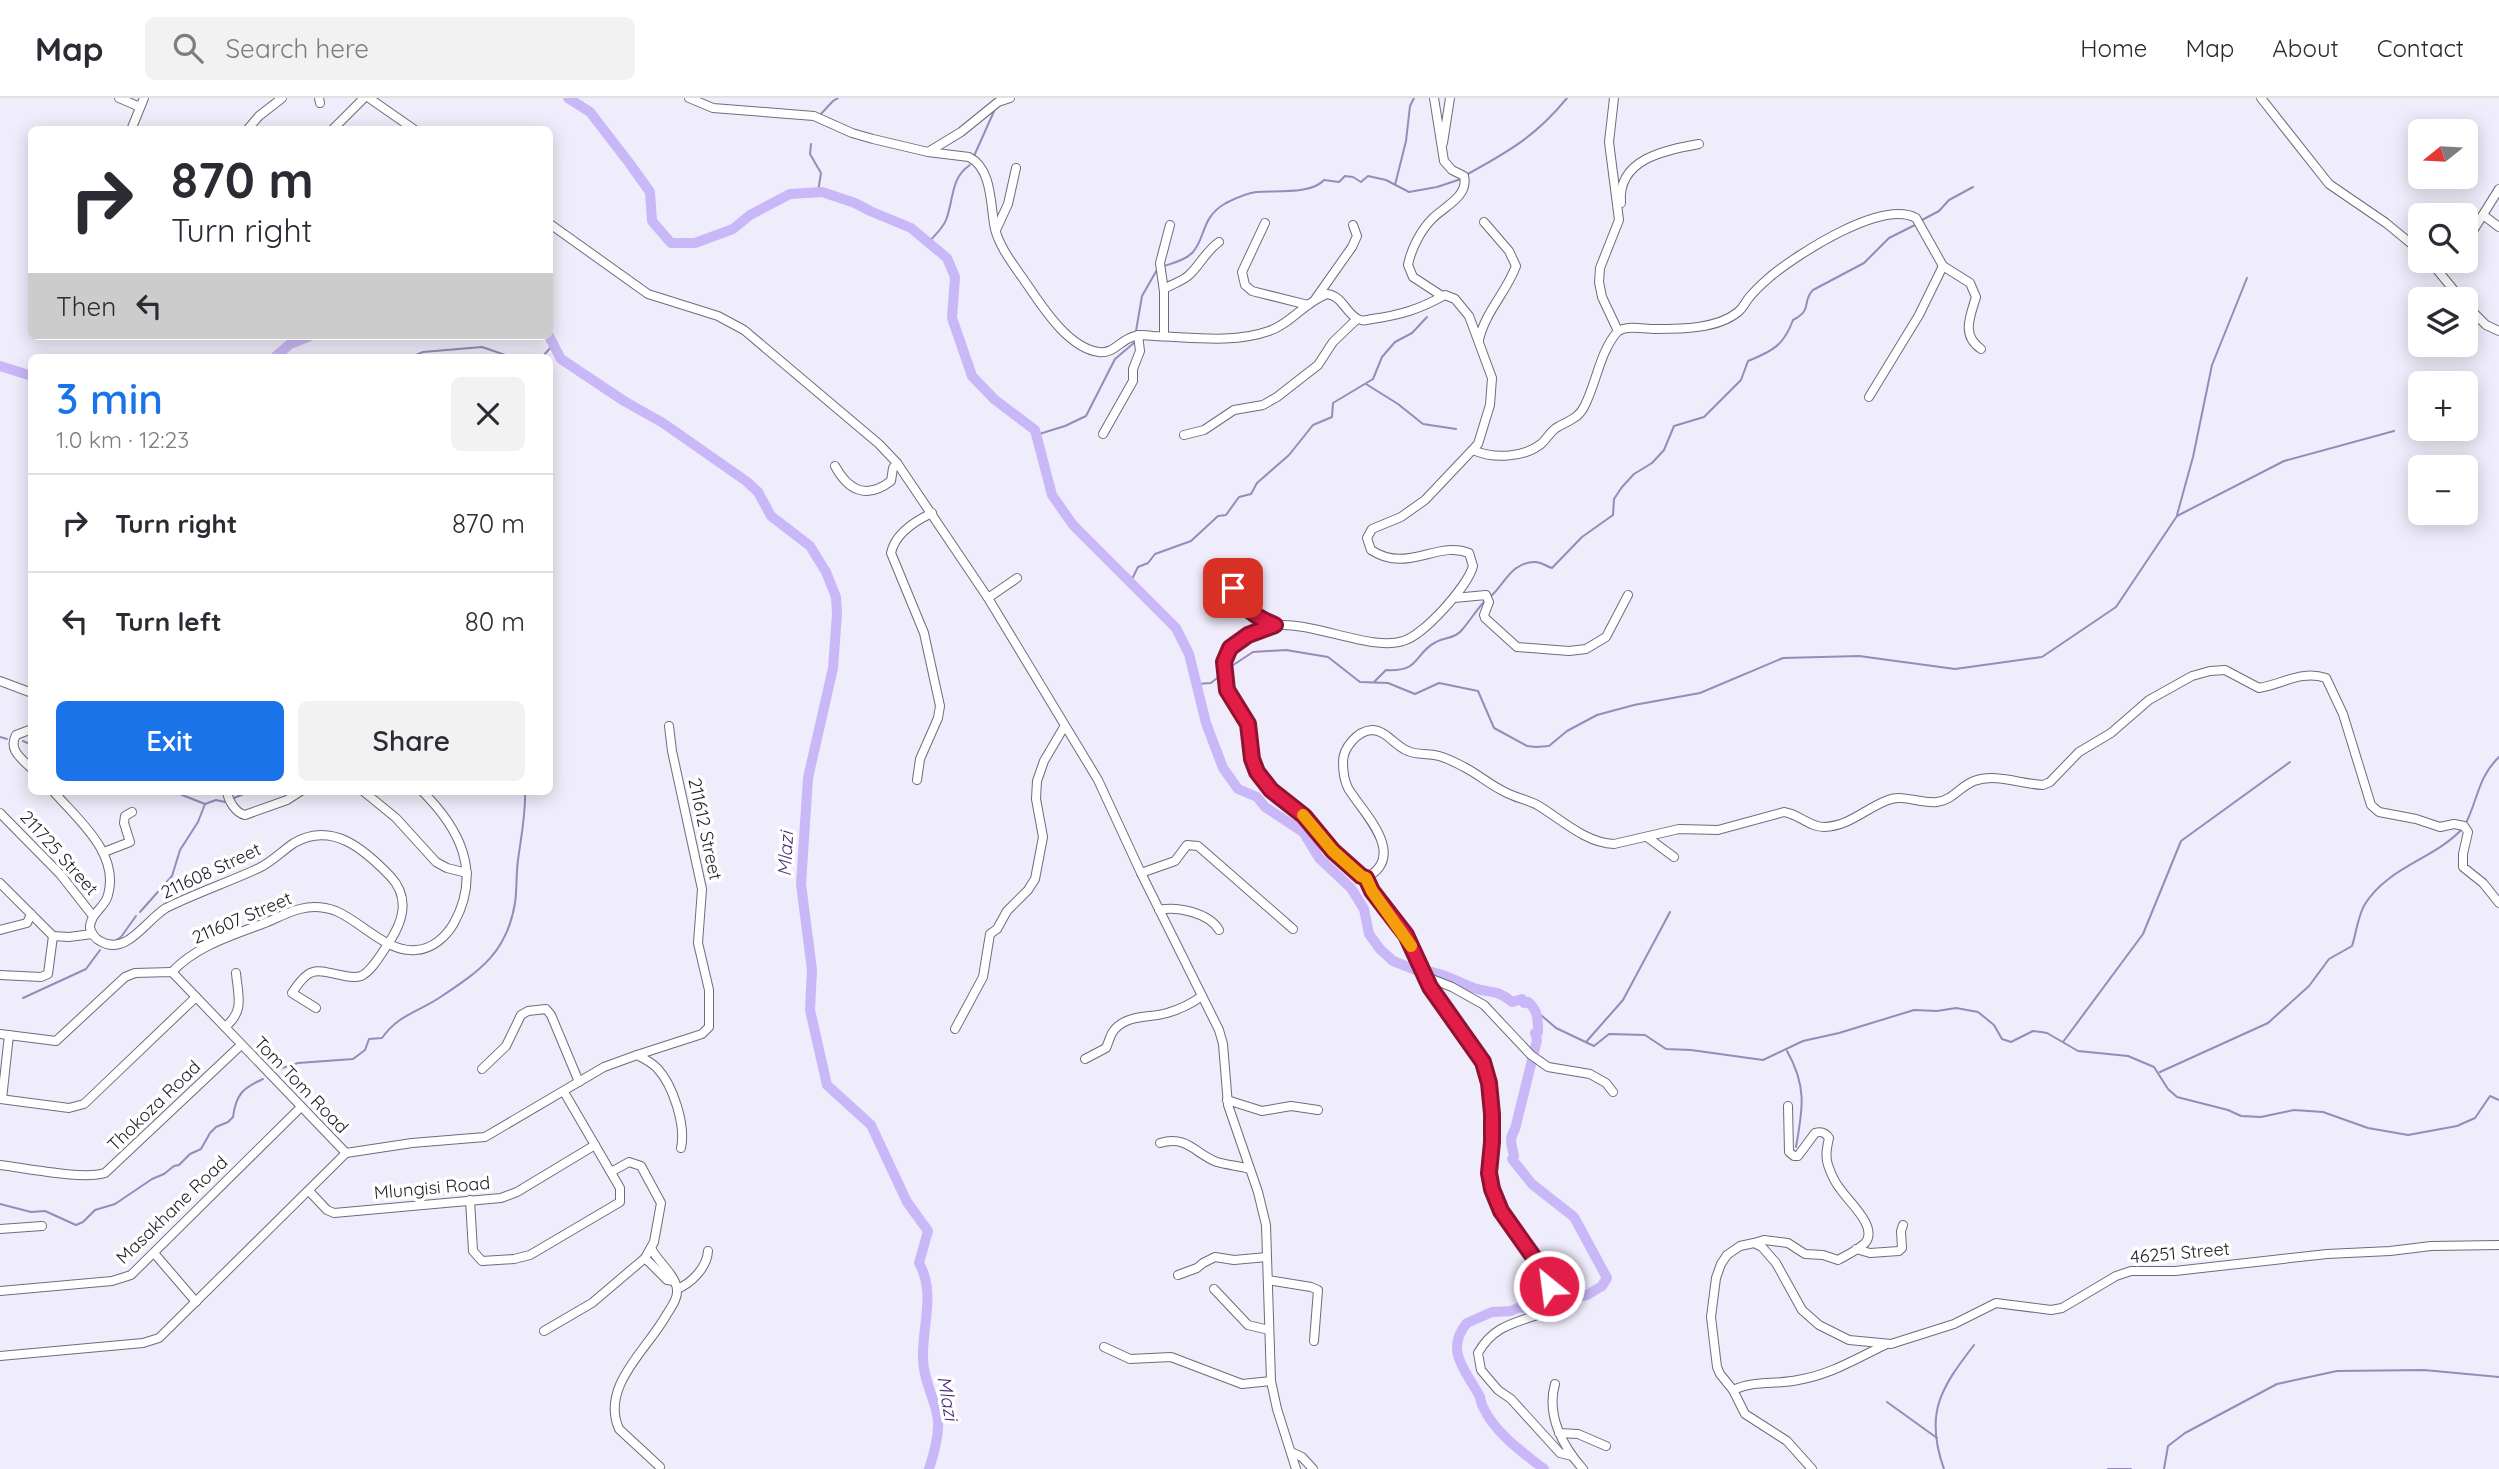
<!DOCTYPE html>
<html lang="en">
<head>
<meta charset="utf-8">
<style>
  body { margin:0; font-family:Quicksand,sans-serif; background:#f2f2f3; color:#2b2b33; height:100vh; display:flex; flex-direction:column; font-size:26px; white-space:nowrap }
  * { box-sizing:border-box; margin:0 }
  p { font-size:23px; color:#7c7c81 }
  .icon { flex:none; width:38px; height:38px; fill:none; stroke:currentColor; stroke-width:2; stroke-linecap:round; stroke-linejoin:round }
  .map { position:relative; flex:1; overflow:hidden }
  .sheet { position:absolute; left:28px; top:256px; width:525px; height:441px; display:flex; flex-direction:column; background:#fff; border-radius:10px; box-shadow:0 4px 18px #0003 }
  .sheet>* { flex:none }
  .top-card { position:absolute; left:28px; top:28px; width:525px; height:214px; border-radius:10px; box-shadow:0 4px 18px #0003; background:#fff; color:#2b2b33; overflow:hidden }
  .needle { width:46px; rotate:252deg }
  .controls { position:absolute; left:2408px; top:21px; display:grid; gap:14px }
  .controls a { display:grid; place-items:center; width:70px; height:70px; border-radius:10px; background:#fff; box-shadow:0 4px 18px #0003; font-size:35px }
  .pin { position:absolute; display:grid; place-items:center; width:60px; height:60px; color:#fff; margin:-30px; border-radius:14px; box-shadow:0 4px 10px #0006 }
  .me { position:absolute; width:77px; margin:-38px; rotate:331deg; stroke-linejoin:round; filter:drop-shadow(0 0 5px #0008) }
  .turn { display:flex; align-items:center; gap:24px; height:147px; padding:0 28px; font-size:32px }
  .turn .icon { width:91px; height:91px; stroke-width:2.5 }
  .turn b { display:block; font-size:49px; line-height:60px }
  .then { display:flex; align-items:center; height:66px; padding:0 28px; background:#0003; gap:14px; font-size:26px }
  .round { display:grid; place-items:center; flex:none; width:74px; height:74px; border-radius:10px; background:#f2f2f3 }
  .summary { display:flex; align-items:center; justify-content:space-between; height:119px; padding:0 28px }
  h1 { font-size:42px; font-weight:600; line-height:52px; color:#1a73e8 }
  .primary-button { display:flex; gap:14px; margin-top:auto; padding:14px 28px }
  .primary-button a { flex:1; height:80px; border-radius:10px; background:#1a73e8; color:#fff; font-size:28px; font-weight:600; line-height:80px; text-align:center }
  .primary-button a+a { background:#f2f2f3; color:#2b2b33 }
  ul { padding:0; list-style:none }
  li { display:flex; align-items:center; gap:21px; height:98px; padding:0 28px; border-top:2px solid #e1e1e2 }
  li div { flex:1 }
  li b { display:block; font-size:26px }
  li em { font-style:normal }
  header { display:flex; align-items:center; gap:42px; box-sizing:border-box; height:98px; padding:0 35px; background:#fff; border-bottom:2px solid #e1e1e2 }
  header strong { font-size:33px }
  nav { display:flex; gap:38px; margin-inline-start:auto; font-size:24px }
  .search { width:490px; height:63px; background:#f2f2f3; display:flex; align-items:center; gap:18px; box-sizing:border-box; padding:0 24px; border-radius:10px; color:#7c7c81; font-size:26px }
  .map>svg:first-child { display:block }
  .lines { fill:none; stroke-linecap:round; stroke-linejoin:round }
  .stream { stroke:#988ab9; stroke-width:2 }
  .river { stroke:#c9b7f7; stroke-width:10 }
  .minor-casing { stroke:#6f6c79; stroke-width:10 }
  .minor { stroke:#fff; stroke-width:8 }
  .route-casing { stroke:#92132f; stroke-width:18 }
  .route { stroke:#e11d48; stroke-width:12 }
  .slow { stroke:#f59e0b; stroke-width:12 }
  .labels { text-anchor:middle; stroke-width:7; stroke-linejoin:round; paint-order:stroke }
  .street-label { font-size:18px; fill:#242228; stroke:#fff }
  .water-label { font-size:19px; font-style:italic; fill:#492e78; stroke:#fff }
</style>
</head>
<body>
<header>
<strong>Map</strong>
<div class="search"><svg class="icon" aria-label="search" viewBox="0 0 24 24"><circle cx="10" cy="10" r="6"/><path d="M15 15l6 6"/></svg>Search here</div>
<nav><a>Home</a><a>Map</a><a>About</a><a>Contact</a></nav>
</header>
<div class="map">
<svg width="2499" height="1371" viewBox="0 0 2499 1371">
  <rect width="100%" height="100%" fill="#efecfb"/>
  <g class="lines">
    <g class="stream">
      <polyline points="819,18 833,3 838,0"/>
      <polyline points="811,46 810,56 821,75 818,94"/>
      <polyline points="974,58 995,11"/>
      <path d="M1466,77C1508,54 1536,38 1567,0"/>
      <polyline points="1395,87 1406,43 1410,8 1414,0"/>
      <polyline points="1922,122 1939,113 1949,102 1973,89"/>
      <path d="M929,144C934,138 943,130 946,122C954,102 950,80 970,67"/>
      <path d="M1164,168C1173,165 1186,162 1193,154C1206,139 1201,119 1226,105C1234,101 1248,95 1256,94C1274,92 1311,97 1324,82L1339,84L1345,78L1353,79L1361,84L1368,78L1386,82L1409,94L1437,89L1461,81"/>
      <polyline points="1136,233 1142,198 1158,170"/>
      <polyline points="411,259 423,254 482,249 511,259"/>
      <polyline points="542,259 553,247"/>
      <polyline points="1366,286 1398,306 1423,326 1456,331"/>
      <polyline points="1036,337 1065,328 1086,318 1115,261 1135,244"/>
      <polyline points="2177,417 2193,359 2212,267 2247,180"/>
      <polyline points="1131,483 1138,469 1148,465 1155,456 1191,443 1218,418 1226,417 1239,399 1251,396 1257,385 1289,357 1313,327 1332,319 1333,305 1373,281 1382,259 1395,244 1412,235 1427,219"/>
      <path d="M1490,499C1505,486 1511,464 1535,464C1542,464 1545,468 1552,470L1582,439L1613,417L1614,401L1622,389L1634,376L1652,365L1664,352L1674,328L1704,319L1741,282L1748,263C1773,253 1784,247 1793,222C1814,211 1801,204 1813,192L1864,165L1889,140L1915,127"/>
      <polyline points="1227,571 1253,554 1286,552 1328,559 1360,584 1388,585 1415,596 1439,585 1478,593 1494,630 1527,648 1536,649 1549,648 1567,633 1597,617 1634,607 1700,595 1783,560 1859,558 1955,571 2042,559 2116,509 2177,418 2284,363 2394,333"/>
      <path d="M1374,584L1386,572C1421,574 1413,556 1436,544C1445,539 1454,541 1461,533C1470,523 1476,512 1485,503"/>
      <polyline points="1196,586 1211,585 1222,576"/>
      <polyline points="0,639 7,641"/>
      <polyline points="23,643 32,647"/>
      <polyline points="172,693 205,706 216,702 225,704"/>
      <polyline points="234,700 251,693"/>
      <path d="M2466,725C2478,701 2478,679 2499,659"/>
      <polyline points="140,814 172,778 180,752 198,724 205,706"/>
      <polyline points="115,843 121,839 136,818"/>
      <polyline points="23,900 86,871 100,852"/>
      <polyline points="1535,912 1556,930 1594,948 1609,936 1645,937 1666,951 1691,952 1763,962 1803,943 1839,935 1914,912 1937,913 1956,910 1978,914 1994,927 2002,941 2011,944 2033,933 2041,934 2047,935 2078,953 2128,958 2154,969 2168,991 2177,999 2228,1012 2241,1018 2261,1019 2294,1012 2323,1014 2368,1030 2408,1037 2457,1028 2475,1020 2490,998 2499,1002"/>
      <polyline points="1586,944 1623,902 1670,814"/>
      <polyline points="2063,944 2143,836 2181,743 2290,664"/>
      <path d="M1787,953C1807,988 1803,1010 1796,1049"/>
      <path d="M276,972L298,965L353,961L365,952L369,941L382,940C399,916 419,914 442,898C481,872 507,854 515,805C517,791 516,776 518,762C521,739 526,716 525,693"/>
      <path d="M2160,974L2268,925L2309,888L2329,861L2352,848C2356,836 2358,817 2365,806C2389,768 2435,761 2463,730"/>
      <path d="M0,1106L31,1114L45,1113L76,1127L83,1124L95,1112L115,1106L152,1081L164,1076L174,1068L179,1067L190,1056L201,1051L210,1035L216,1029L228,1024L233,1019C236,996 243,990 263,981"/>
      <polyline points="1887,1304 1937,1340"/>
      <path d="M1944,1371C1924,1315 1941,1290 1974,1247"/>
      <polyline points="2108,1371 2131,1371"/>
      <polyline points="2164,1371 2168,1348 2185,1335 2277,1286 2337,1273 2424,1272 2499,1279"/>
    </g>
    <g class="river">
      <polyline points="568,0 590,14 630,66 650,94 652,123 671,145 695,145 733,131 750,117 790,96 822,94 855,105 870,113 911,130 947,160 955,179 952,220 972,278 994,301 1035,332 1052,397 1073,427 1176,530 1189,556 1206,625 1223,670 1238,691 1257,699 1265,709 1303,734 1319,760 1351,790 1364,811 1369,836 1380,851 1393,863 1421,874"/>
      <path d="M549,238L561,261L624,303L663,325L746,383L758,394L771,418L810,448L826,474L836,499L837,516L833,570L808,680L801,786L812,872L810,912L827,987L871,1027L907,1104L928,1133L919,1165C936,1195 922,1228 923,1260C923,1283 936,1302 938,1323C939,1339 934,1356 929,1371"/>
      <polyline points="275,259 290,246 310,238"/>
      <polyline points="0,268 32,278"/>
      <path d="M1423,873C1441,874 1456,883 1471,889C1488,896 1496,890 1512,904L1522,901L1524,905L1528,904C1538,912 1538,922 1538,934L1535,935L1537,942L1515,1031C1508,1043 1512,1047 1514,1058L1512,1061L1532,1086L1574,1119L1607,1180L1602,1188L1587,1197L1539,1205L1525,1210L1520,1209L1511,1213L1492,1214L1467,1225C1443,1253 1468,1275 1480,1299C1481,1302 1481,1306 1483,1309C1495,1335 1522,1354 1544,1371"/>
    </g>
    <defs>
      <g id="minor">
        <polyline points="119,0 140,9"/>
        <polyline points="319,0 320,5"/>
        <polyline points="369,0 415,32"/>
        <path d="M689,0L713,10L814,18L852,35L873,41L928,54L969,59C993,71 990,108 995,131C1000,150 1013,166 1024,182C1040,205 1067,250 1099,254C1113,256 1120,243 1132,239C1138,236 1145,237 1153,238C1191,239 1232,246 1269,233C1290,226 1305,204 1327,196C1342,198 1345,213 1356,220C1362,224 1366,222 1372,221C1401,217 1420,211 1445,197L1455,201L1469,218L1492,280L1490,307L1478,346L1425,402L1401,419L1372,431L1367,440L1371,452C1407,476 1437,442 1469,455L1473,468C1468,488 1423,538 1403,543C1370,554 1309,521 1272,528C1237,536 1213,558 1229,596C1233,607 1244,615 1249,627C1255,644 1248,663 1260,678C1272,694 1289,703 1303,717C1312,726 1318,736 1327,745C1337,757 1349,768 1361,778L1366,780L1372,793L1406,837L1430,889L1483,964L1489,985L1492,1016V1044L1489,1075L1492,1091L1501,1113L1547,1178L1549,1188L1548,1213C1518,1225 1495,1225 1478,1255L1481,1272L1498,1292L1511,1301L1560,1355L1572,1358"/>
        <path d="M1434,0L1444,63L1452,72L1464,78C1469,99 1443,109 1432,121C1421,132 1411,151 1408,167L1413,179L1442,198"/>
        <polyline points="1614,0 1609,44 1619,122 1600,170 1599,184 1602,199 1618,233"/>
        <polyline points="2261,0 2329,86 2386,125 2420,153"/>
        <polyline points="131,32 144,0"/>
        <polyline points="247,32 259,18 282,0"/>
        <polyline points="332,32 364,0"/>
        <polyline points="1443,45 1450,0"/>
        <polyline points="928,54 961,34 998,4 1010,0"/>
        <path d="M1621,105C1617,61 1665,52 1699,46"/>
        <polyline points="2483,117 2499,129"/>
        <polyline points="1265,125 1242,174 1245,187 1252,193 1308,207"/>
        <polyline points="550,126 648,196 718,218 744,232 879,346 897,365 988,500 1098,682 1141,775 1219,932 1223,946 1228,1007 1258,1094 1266,1127 1271,1283 1277,1311 1296,1371"/>
        <polyline points="996,132 1008,106 1016,70"/>
        <polyline points="2466,144 2499,91"/>
        <polyline points="2430,163 2461,201"/>
        <polyline points="2438,172 2448,163"/>
        <path d="M1164,194V191C1172,186 1183,183 1189,177C1200,167 1206,153 1219,144"/>
        <polyline points="1316,200 1352,149 1357,138 1353,127"/>
        <polyline points="2466,207 2486,227 2499,233"/>
        <polyline points="1164,238 1164,194 1160,165 1170,127"/>
        <path d="M1479,242C1485,214 1506,195 1516,168L1509,153L1484,124"/>
        <polyline points="1869,299 1919,217 1943,168"/>
        <polyline points="1103,336 1133,283 1133,271 1140,253 1138,237"/>
        <polyline points="1184,337 1204,332 1234,312 1263,307 1277,299 1318,267 1333,244 1357,221"/>
        <path d="M1473,352C1493,361 1523,360 1541,346C1547,341 1549,335 1556,330C1567,323 1579,321 1585,307C1597,283 1600,253 1618,233C1629,227 1643,231 1655,231C1681,231 1717,231 1738,214C1743,210 1745,205 1748,201C1754,193 1764,184 1771,178C1798,156 1882,101 1916,120L1943,168L1970,185L1976,199C1970,219 1961,237 1981,251"/>
        <path d="M835,368C848,392 866,402 891,383L893,370L897,365"/>
        <path d="M1233,490C1243,510 1255,519 1275,527"/>
        <polyline points="988,500 1017,480"/>
        <polyline points="1454,500 1486,497 1489,504 1484,517 1485,520 1517,549 1569,553 1586,551 1606,539 1628,497"/>
        <polyline points="0,583 32,595"/>
        <path d="M32,631L16,637C8,652 21,660 32,671"/>
        <path d="M917,682L920,661L938,620L940,608L924,535L891,455C895,436 915,423 932,415"/>
        <path d="M53,693C77,721 120,755 108,797C105,810 90,815 90,830C92,836 94,840 100,843C126,859 146,822 166,810C196,795 229,784 259,770C273,763 282,753 294,745C332,723 364,751 390,778C411,800 403,824 388,846C381,856 372,873 361,878C355,880 350,879 345,878C315,872 310,867 292,895L316,910"/>
        <path d="M227,693C228,703 236,715 245,717L287,702L301,693"/>
        <polyline points="363,693 396,720 436,764 447,770 467,775"/>
        <polyline points="0,715 60,776 93,818"/>
        <polyline points="1647,739 1674,759"/>
        <polyline points="104,754 130,744 124,725 125,718 132,714"/>
        <polyline points="1141,775 1175,763 1187,747 1198,748 1293,831"/>
        <path d="M1366,780C1409,757 1362,714 1348,690C1344,682 1343,673 1343,664C1343,650 1357,633 1372,632C1386,632 1396,649 1408,653C1417,657 1425,655 1434,657C1444,658 1456,665 1464,669C1478,676 1490,687 1505,694C1516,700 1529,702 1539,708C1562,722 1586,745 1614,746L1679,731L1718,732L1784,714C1799,716 1809,729 1824,729C1850,728 1866,710 1888,702C1903,696 1921,706 1937,704C1953,702 1959,689 1974,683C1996,675 2020,686 2043,687L2050,684L2079,654L2111,635L2149,602L2192,578L2210,573L2225,572L2259,590C2283,586 2301,572 2326,580L2343,616L2371,707L2379,714L2416,721L2440,729L2454,726L2464,728L2468,734L2463,756V769L2483,785L2499,805"/>
        <polyline points="0,785 53,838 69,839 92,836"/>
        <path d="M1159,812C1178,808 1209,815 1219,832"/>
        <polyline points="0,832 27,825 31,816"/>
        <path d="M172,874C196,848 233,837 265,825C277,820 288,814 300,811C311,808 325,809 336,813C362,824 387,855 416,852C432,851 446,839 454,825C482,774 460,731 422,693"/>
        <polyline points="0,877 41,879 48,876 53,838"/>
        <polyline points="1424,878 1452,889 1484,907 1531,957 1548,969 1590,976 1606,985 1613,994"/>
        <path d="M225,929C245,913 238,898 236,875"/>
        <polyline points="955,931 983,879 990,836 997,831 1007,813 1028,792 1035,781 1043,739 1036,701 1037,683 1044,663 1064,629"/>
        <polyline points="0,936 56,943 125,879 135,875 172,874 346,1055 159,1240 143,1245 0,1258"/>
        <polyline points="637,957 702,936 709,929 709,892 698,845 702,791 672,653 669,628"/>
        <path d="M1085,961L1106,950C1109,944 1110,936 1115,931C1129,916 1150,920 1167,915C1181,911 1191,906 1202,898"/>
        <polyline points="482,971 506,948 521,917 528,913 546,911 551,917 579,984"/>
        <polyline points="0,1001 69,1010 84,1006 196,899"/>
        <polyline points="2,1001 9,937"/>
        <polyline points="1227,1002 1262,1013 1291,1008 1318,1012"/>
        <path d="M1160,1045C1188,1037 1195,1056 1217,1064C1227,1067 1240,1068 1250,1071"/>
        <path d="M346,1055L412,1045L485,1039L604,969L637,957C645,961 651,964 657,970C673,987 686,1027 681,1050"/>
        <path d="M0,1067C25,1070 83,1082 105,1075L241,947"/>
        <polyline points="309,1093 327,1112 334,1115 501,1100 517,1094 595,1047"/>
        <polyline points="470,1102 473,1153 482,1163 514,1161 530,1157 620,1104 620,1090 564,994"/>
        <polyline points="0,1131 42,1128"/>
        <path d="M1754,1145L1764,1142L1788,1145L1805,1156L1823,1157L1838,1162C1847,1157 1860,1151 1866,1144C1877,1128 1849,1104 1841,1092C1835,1085 1831,1076 1828,1067C1825,1058 1827,1049 1829,1040C1825,1034 1821,1033 1815,1035L1798,1058H1794L1789,1054L1788,1008"/>
        <path d="M651,1150C657,1163 675,1176 677,1191C678,1200 672,1208 667,1216C648,1251 600,1288 619,1331L660,1369"/>
        <polyline points="1856,1151 1870,1155 1899,1153 1902,1150 1901,1133 1903,1127"/>
        <polyline points="154,1155 196,1204"/>
        <polyline points="645,1160 667,1182 674,1183"/>
        <polyline points="1178,1177 1197,1170 1203,1165 1215,1159 1234,1162 1267,1159"/>
        <polyline points="1268,1182 1311,1189 1318,1192 1314,1243"/>
        <path d="M677,1191C692,1185 707,1169 708,1153"/>
        <polyline points="1214,1191 1248,1227 1269,1232"/>
        <polyline points="0,1193 112,1183 131,1177 301,1009"/>
        <polyline points="544,1233 592,1205 645,1160 654,1144 661,1105 641,1068 629,1064 611,1074"/>
        <polyline points="1104,1249 1130,1261 1171,1259 1242,1286 1271,1283"/>
        <path d="M1555,1286C1546,1317 1563,1349 1583,1371"/>
        <path d="M1733,1292C1754,1282 1776,1287 1798,1282C1832,1276 1855,1261 1885,1247"/>
        <polyline points="1559,1335 1578,1336 1606,1348"/>
        <polyline points="1291,1354 1302,1359 1313,1371"/>
        <polyline points="1812,1371 1787,1343 1745,1316 1733,1292 1720,1276 1717,1269 1711,1219 1716,1180 1721,1166 1727,1157 1740,1148 1754,1145 1762,1149 1776,1165 1802,1212 1819,1227 1849,1242 1891,1246 1954,1226 1996,1205 2051,1212 2062,1210 2116,1178 2131,1173 2175,1173 2327,1156 2390,1153 2431,1148 2499,1147"/>
      </g>
    </defs>
    <use href="#minor" class="minor-casing"/>
    <use href="#minor" class="minor"/>
  </g>
  <g class="lines">
    <defs>
      <path id="route" d="M1233,490C1243,510 1255,519 1275,527L1248,537L1230,550L1224,564L1227,592L1248,626L1252,661L1257,674L1271,692L1304,718L1333,753L1361,778L1366,780L1372,793L1406,837L1430,889L1483,964L1489,985L1492,1016V1044L1489,1075L1492,1091L1501,1113L1547,1178L1549,1188"/>
    </defs>
    <use href="#route" class="route-casing"/>
    <use href="#route" class="route"/>
    <polyline class="slow" points="1303,717 1333,753 1361,778 1366,780 1372,793 1411,848"/>
  </g>
  <g class="labels">
    <g class="street-label">
      <text transform="translate(705 731) rotate(78)" y="6">211612 Street</text>
      <text transform="translate(59 755) rotate(48)" y="6">211725 Street</text>
      <text transform="translate(211 773) rotate(-25)" y="6">211608 Street</text>
      <text transform="translate(242 820) rotate(-23)" y="6">211607 Street</text>
      <text transform="translate(301 987) rotate(46)" y="6">Tom Tom Road</text>
      <text transform="translate(154 1008) rotate(-44)" y="6">Thokoza Road</text>
      <text transform="translate(432 1090) rotate(-5)" y="6">Mlungisi Road</text>
      <text transform="translate(172 1112) rotate(-44)" y="6">Masakhane Road</text>
      <text transform="translate(2180 1155) rotate(-5)" y="6">46251 Street</text>
    </g>
    <g class="water-label">
      <text transform="translate(785 756) rotate(-87)" y="7">Mlazi</text>
      <text transform="translate(948 1300) rotate(80)" y="7">Mlazi</text>
    </g>
  </g>
</svg>
<div class="controls">
<a><svg class="needle" viewBox="-14 -14 28 28"><path d="M0-13l5 13h-10z" fill="#e53935"/><path d="M0 13l5-13h-10z" fill="#7c7c81"/></svg></a>
<a><svg class="icon" aria-label="search" viewBox="0 0 24 24"><circle cx="10" cy="10" r="6"/><path d="M15 15l6 6"/></svg></a>
<a><svg class="icon" aria-label="layers" viewBox="0 0 24 24"><path d="M12 4l9 5-9 5-9-5zM3 14l9 5 9-5"/></svg></a>
<a>+</a>
<a>−</a>
</div>
<div class="pin" style="left:1233px;top:490px;background:#d93025"><svg class="icon" aria-label="arrive" viewBox="0 0 24 24"><path d="M6 21V4h12l-3 4 3 4H6"/></svg></div>
<svg class="me" style="left:1549px;top:1188px" viewBox="-20 -20 40 40"><circle r="17" fill="#e11d48" stroke="#fff" stroke-width="3"/><path d="M0-11L8 9 0 5-8 9z" fill="#fff"/></svg>
<div class="top-card">
<div class="turn"><svg class="icon" aria-label="right" viewBox="0 0 24 24"><path d="M7 20v-9h11M14 6l5 5-5 5"/></svg><div><b>870 m</b>Turn right</div></div>
<div class="then">Then<svg class="icon" aria-label="left" viewBox="0 0 24 24"><path d="M17 20v-9H6M10 6l-5 5 5 5"/></svg></div>
</div>
<section class="sheet">
<div class="summary"><div><h1>3 min</h1><p>1.0 km · 12:23</p></div><a class="round"><svg class="icon" aria-label="close" viewBox="0 0 24 24"><path d="M6 6l12 12M18 6L6 18"/></svg></a></div>
<ul>
<li><svg class="icon" aria-label="right" viewBox="0 0 24 24"><path d="M7 20v-9h11M14 6l5 5-5 5"/></svg><div><b>Turn right</b></div><em>870 m</em></li>
<li><svg class="icon" aria-label="left" viewBox="0 0 24 24"><path d="M17 20v-9H6M10 6l-5 5 5 5"/></svg><div><b>Turn left</b></div><em>80 m</em></li>
</ul>
<div class="primary-button"><a>Exit</a><a>Share</a></div>
</section>
</div>
</body>
</html>
